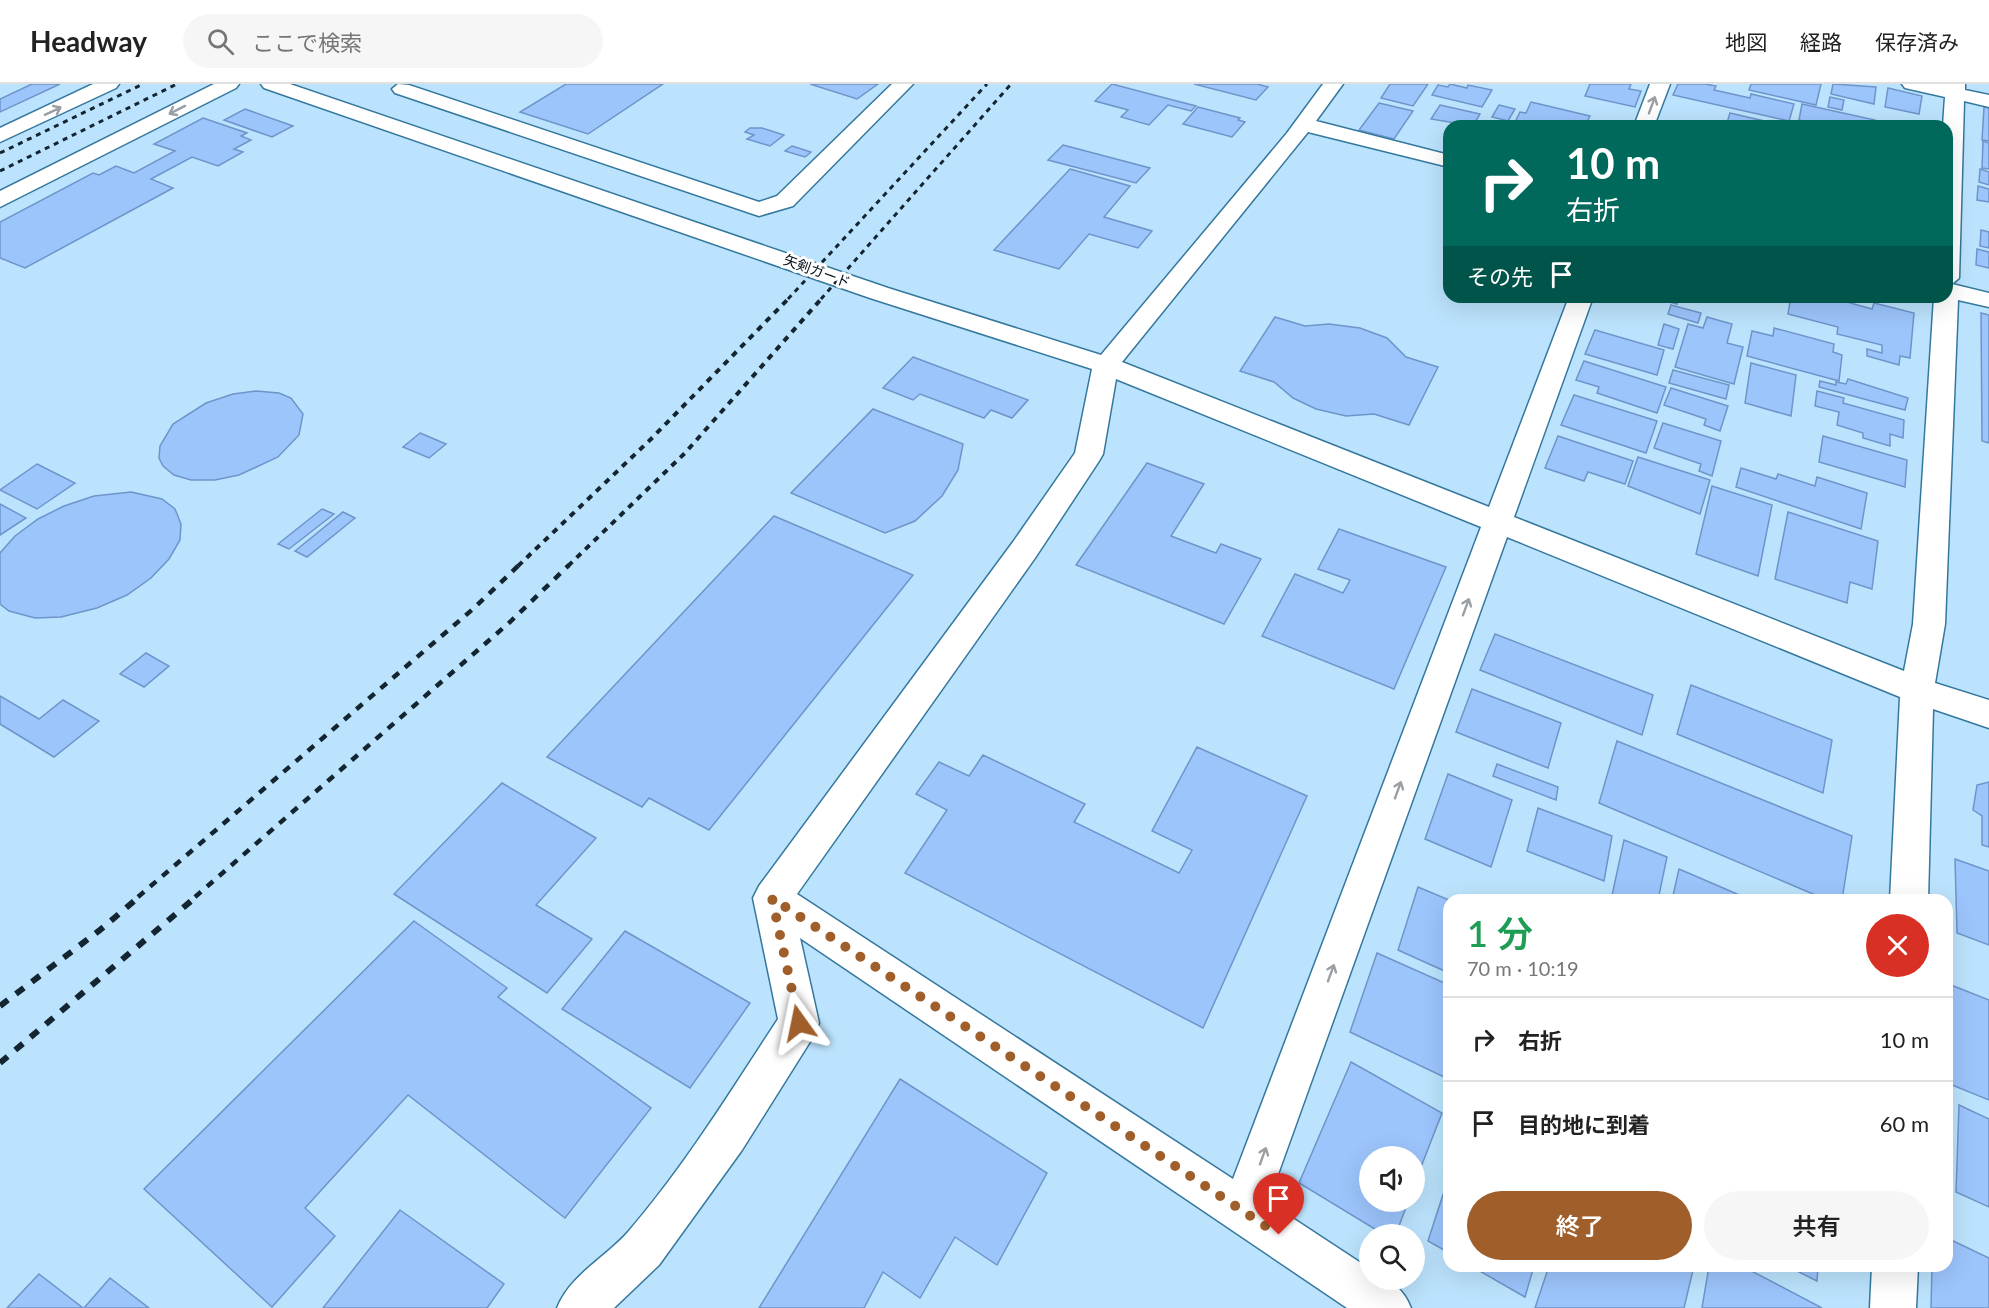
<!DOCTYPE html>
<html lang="ja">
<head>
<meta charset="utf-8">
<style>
  body { margin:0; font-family:Lato,"Noto Sans JP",sans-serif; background:#f6f6f6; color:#222; height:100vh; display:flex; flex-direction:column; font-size:22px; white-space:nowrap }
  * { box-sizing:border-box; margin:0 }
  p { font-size:20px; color:#767676 }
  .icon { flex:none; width:33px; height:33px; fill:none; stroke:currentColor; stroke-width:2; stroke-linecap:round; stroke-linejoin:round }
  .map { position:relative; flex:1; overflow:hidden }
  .details { position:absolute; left:1443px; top:810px; width:510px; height:378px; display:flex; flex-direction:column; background:#fff; border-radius:18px; box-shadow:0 6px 24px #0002 }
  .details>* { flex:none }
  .banner { position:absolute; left:1443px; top:36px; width:510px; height:183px; border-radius:18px; box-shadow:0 6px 24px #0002; background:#00695c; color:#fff; overflow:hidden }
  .controls { position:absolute; left:1359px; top:1062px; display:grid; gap:12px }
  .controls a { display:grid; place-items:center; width:66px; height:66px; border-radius:50%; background:#fff; box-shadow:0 6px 24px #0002; font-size:30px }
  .pin { position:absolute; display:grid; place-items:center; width:51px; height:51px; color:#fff; margin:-62px -26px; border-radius:50% 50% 50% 0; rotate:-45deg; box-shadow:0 0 6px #0007 }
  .pin .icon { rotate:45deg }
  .me { position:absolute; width:66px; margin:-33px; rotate:348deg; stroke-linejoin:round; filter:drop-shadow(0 0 4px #0008) }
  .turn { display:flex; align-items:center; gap:21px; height:126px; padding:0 24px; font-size:27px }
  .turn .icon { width:78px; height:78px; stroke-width:2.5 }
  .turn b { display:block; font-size:42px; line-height:51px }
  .then { display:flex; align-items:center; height:57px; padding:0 24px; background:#0003; gap:12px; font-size:22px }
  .round { display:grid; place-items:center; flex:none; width:63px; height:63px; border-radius:32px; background:#f6f6f6 }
  .summary { display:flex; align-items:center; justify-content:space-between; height:102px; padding:0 24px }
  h1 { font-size:36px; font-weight:600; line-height:45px; color:#1e9e55 }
  .action { display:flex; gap:12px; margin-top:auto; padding:12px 24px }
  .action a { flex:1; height:69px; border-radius:36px; background:#9f5e2a; color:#fff; font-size:24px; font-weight:600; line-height:69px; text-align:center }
  .action a+a { background:#f6f6f6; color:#222 }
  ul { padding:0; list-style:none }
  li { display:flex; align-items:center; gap:18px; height:84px; padding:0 24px; border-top:2px solid #e0e0e0 }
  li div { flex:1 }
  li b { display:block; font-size:22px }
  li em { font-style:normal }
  header { display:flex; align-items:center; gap:36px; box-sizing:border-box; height:84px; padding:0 30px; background:#fff; border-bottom:2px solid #e0e0e0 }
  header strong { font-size:28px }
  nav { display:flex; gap:33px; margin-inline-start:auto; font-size:21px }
  .search { width:420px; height:54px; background:#f6f6f6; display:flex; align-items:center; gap:15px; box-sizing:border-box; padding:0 21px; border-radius:33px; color:#767676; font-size:22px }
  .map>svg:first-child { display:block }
  .building { fill:#9cc5fc; stroke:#6e95ca; stroke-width:1.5 }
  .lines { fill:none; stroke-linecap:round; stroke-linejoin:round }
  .minor-casing { stroke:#35789e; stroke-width:3 }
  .minor { fill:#fff; fill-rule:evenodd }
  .rail-far3 { stroke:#142532; stroke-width:3; stroke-dasharray:5 5; stroke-linecap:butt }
  .rail-far2 { stroke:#142532; stroke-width:4; stroke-dasharray:6 6; stroke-linecap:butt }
  .rail-far1 { stroke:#142532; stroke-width:4.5; stroke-dasharray:8 8; stroke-linecap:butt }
  .rail { stroke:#142532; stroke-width:6; stroke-dasharray:10 10; stroke-linecap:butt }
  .oneway { stroke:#999fa3 }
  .route { stroke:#9f5e2a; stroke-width:10; stroke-dasharray:0 18 }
  .labels { text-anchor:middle; stroke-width:6; stroke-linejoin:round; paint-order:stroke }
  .far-street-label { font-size:14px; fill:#000f1a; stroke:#fefefe }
</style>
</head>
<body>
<header>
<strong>Headway</strong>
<div class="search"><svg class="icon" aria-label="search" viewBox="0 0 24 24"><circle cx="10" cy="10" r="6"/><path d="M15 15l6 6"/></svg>ここで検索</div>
<nav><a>地図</a><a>経路</a><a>保存済み</a></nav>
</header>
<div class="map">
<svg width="1989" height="1224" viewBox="0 0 1989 1224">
  <rect width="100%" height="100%" fill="#bce3fd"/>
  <g class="building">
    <polygon points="32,0 60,0 0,28 0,15"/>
    <polygon points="566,0 663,0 588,50 520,28"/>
    <polygon points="810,0 878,0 857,15"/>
    <polygon points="1112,0 1169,15 1196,22 1191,27 1168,21 1149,41 1121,33 1128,26 1095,17"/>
    <polygon points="1194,0 1257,0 1268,3 1256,16"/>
    <polygon points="1390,0 1428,0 1413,22 1381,14"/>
    <polygon points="1450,0 1467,4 1468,1 1492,6 1482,23 1432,11 1438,1 1448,3"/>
    <polygon points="1590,0 1631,0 1629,5 1641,7 1635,23 1585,12"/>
    <polygon points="1678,0 1705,0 1716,2 1714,6 1750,14 1751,10 1794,20 1789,37 1673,11"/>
    <polygon points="1751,0 1821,0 1816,21 1749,6"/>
    <polygon points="1833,0 1876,3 1874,20 1831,10"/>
    <polygon points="1888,4 1922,12 1919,30 1885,23"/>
    <polygon points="1830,13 1844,16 1842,26 1828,23"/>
    <polygon points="1531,18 1590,32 1585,42 1513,42 1520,28 1526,29"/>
    <polygon points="1379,19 1413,27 1394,55 1359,46"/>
    <polygon points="1802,20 1875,36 1874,42 1827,42 1799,36"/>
    <polygon points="1440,21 1480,30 1473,42 1431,35"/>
    <polygon points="1499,21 1515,25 1508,37 1492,33"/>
    <polygon points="1198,23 1240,34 1238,36 1245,38 1232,53 1183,40"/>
    <polygon points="1984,23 1989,24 1989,57 1982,56"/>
    <polygon points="245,25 293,42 272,53 224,36"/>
    <polygon points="1730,29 1786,42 1726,42"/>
    <polygon points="203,34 247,49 241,52 251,56 234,65 243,68 218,82 192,73 151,95 173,104 25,184 0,174 0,138 93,89 99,91 116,82 134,89 175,67 154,60"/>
    <polygon points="750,44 762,44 784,51 770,62 747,55 754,51 745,48"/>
    <polygon points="1983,57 1989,59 1989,85 1982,84"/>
    <polygon points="1063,61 1150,84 1136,99 1048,76"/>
    <polygon points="792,62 811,68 805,73 785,67"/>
    <polygon points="1070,85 1130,102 1104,133 1152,147 1138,164 1089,150 1059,185 994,166"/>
    <polygon points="1980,85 1989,88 1989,101 1979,98"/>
    <polygon points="1978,102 1989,105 1989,118 1977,116"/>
    <polygon points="1981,146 1989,148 1989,164 1980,162"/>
    <polygon points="1977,165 1989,168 1989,184 1976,181"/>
    <polygon points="1652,213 1680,213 1677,220"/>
    <polygon points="1770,213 1829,213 1872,225 1874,219 1914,229 1910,274 1900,272 1899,281 1867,272 1867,265 1882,269 1882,261 1837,250 1838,243 1788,230 1790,218"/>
    <polygon points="1671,221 1701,229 1698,239 1668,230"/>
    <polygon points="1981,229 1989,231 1989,359 1982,357"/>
    <polygon points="1275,233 1305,242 1329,240 1360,244 1387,254 1406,273 1438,283 1409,341 1374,330 1346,332 1316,325 1293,314 1274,298 1240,287"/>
    <polygon points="1707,233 1732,240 1727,259 1743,263 1734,300 1675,283 1688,240 1703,244"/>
    <polygon points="1664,240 1679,245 1673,265 1658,261"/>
    <polygon points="1774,244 1834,260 1833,268 1842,271 1839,297 1747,272 1752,247 1773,252"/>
    <polygon points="1595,246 1664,266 1657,291 1585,270"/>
    <polygon points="913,273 1028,316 1012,334 991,326 984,334 920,310 913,316 883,304"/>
    <polygon points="1584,277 1666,303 1657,329 1597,309 1599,303 1576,296"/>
    <polygon points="1751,279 1796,291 1791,332 1745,319"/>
    <polygon points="1673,286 1729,301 1726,315 1669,299"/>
    <polygon points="1848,295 1908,314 1905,326 1819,303 1820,297 1836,301 1836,298 1846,300"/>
    <polygon points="1671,304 1728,322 1720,347 1704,341 1706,335 1664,321"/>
    <polygon points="256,307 279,309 291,314 303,330 299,351 278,373 239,391 215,396 191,396 174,391 163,382 159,374 160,362 173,340 206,319 233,310"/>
    <polygon points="1817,307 1844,314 1843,319 1904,336 1903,354 1890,350 1890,362 1863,354 1863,349 1837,341 1839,328 1815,322"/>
    <polygon points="1574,311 1657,337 1646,369 1561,341"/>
    <polygon points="873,325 963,360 958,386 942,412 915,437 885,449 791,409"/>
    <polygon points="1663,339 1721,357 1712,392 1699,387 1701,380 1654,364"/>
    <polygon points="420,349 446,360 429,374 403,363"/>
    <polygon points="1558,352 1633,377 1625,400 1588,388 1584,397 1545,384"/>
    <polygon points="1823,352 1907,376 1905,403 1819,378"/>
    <polygon points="1638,373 1710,396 1700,430 1628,402"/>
    <polygon points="1147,379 1204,400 1171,452 1216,469 1221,460 1261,475 1224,540 1076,481"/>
    <polygon points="37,380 75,399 37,425 0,406"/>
    <polygon points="1741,384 1776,395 1778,390 1815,402 1817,393 1867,409 1861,445 1736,403"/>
    <polygon points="1712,402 1772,421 1758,492 1696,470"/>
    <polygon points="131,408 162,415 175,425 181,440 180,456 169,475 151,494 127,511 97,524 61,533 35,534 9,527 0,520 0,469 15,452 38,435 64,422 94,412"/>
    <polygon points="0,420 26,434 0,451"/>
    <polygon points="322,425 334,430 289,465 278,460"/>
    <polygon points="343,428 355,434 307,473 295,467"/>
    <polygon points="1788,428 1878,457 1872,505 1850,498 1847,519 1775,495"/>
    <polygon points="774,432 913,491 709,746 649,714 642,723 547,673"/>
    <polygon points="1339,445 1446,483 1394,605 1262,552 1295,490 1343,509 1350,496 1318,485"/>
    <polygon points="1495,550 1653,611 1642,651 1480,586"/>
    <polygon points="146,569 169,582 144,603 120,590"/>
    <polygon points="1691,601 1832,656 1823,709 1677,650"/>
    <polygon points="1472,605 1561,639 1548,684 1456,648"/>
    <polygon points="0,612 39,635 63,616 99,637 54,673 0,640"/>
    <polygon points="1617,657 1852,752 1842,816 1827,816 1599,719"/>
    <polygon points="1197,663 1307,712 1203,944 905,789 947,726 916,710 939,678 969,692 983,671 1085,720 1074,738 1179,789 1192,766 1152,747"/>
    <polygon points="1497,680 1558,703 1556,716 1493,692"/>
    <polygon points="1448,690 1512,716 1491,783 1425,755"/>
    <polygon points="1989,698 1989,763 1982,761 1982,732 1973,726 1977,701"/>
    <polygon points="502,699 596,754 536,821 592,855 547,909 394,810"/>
    <polygon points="1538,724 1612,752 1604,797 1527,767"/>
    <polygon points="1624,756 1667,773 1658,816 1611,816"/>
    <polygon points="1955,775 1989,787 1989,861 1957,849"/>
    <polygon points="1679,785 1751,816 1672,816"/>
    <polygon points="1418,803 1449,816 1449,889 1398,866"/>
    <polygon points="414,837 507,904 498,913 651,1024 565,1134 408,1011 305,1124 335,1152 272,1223 144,1105"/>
    <polygon points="625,847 750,919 690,1004 562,925"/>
    <polygon points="1377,869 1449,901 1449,985 1446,994 1350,948"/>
    <polygon points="1951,901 1989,916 1989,1016 1952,1001"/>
    <polygon points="1351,978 1442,1029 1414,1101 1414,1072 1370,1072 1370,1118 1408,1118 1396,1150 1383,1150 1299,1099"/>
    <polygon points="900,995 1047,1089 997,1181 955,1153 920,1214 883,1188 864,1224 759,1224"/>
    <polygon points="1959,1021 1989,1035 1989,1123 1956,1108"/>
    <polygon points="1449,1092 1449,1169 1428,1157"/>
    <polygon points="400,1126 504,1200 487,1224 323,1224"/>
    <polygon points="1947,1154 1989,1174 1989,1224 1931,1224 1932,1182 1947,1182"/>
    <polygon points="1471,1182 1534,1182 1525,1213"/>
    <polygon points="1549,1182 1694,1182 1684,1224 1535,1224"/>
    <polygon points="1709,1182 1742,1182 1822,1224 1702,1224"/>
    <polygon points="1787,1182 1818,1182 1817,1197"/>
    <polygon points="39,1190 83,1224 7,1224"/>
    <polygon points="110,1194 149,1224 84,1224"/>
  </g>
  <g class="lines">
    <defs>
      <g id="minor">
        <polygon points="93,0 119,0 116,4 0,58 0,44"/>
        <polygon points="214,0 239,0 236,4 0,123 0,107"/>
        <path d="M261,0H290L888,204L1101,271L1287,49L1323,0H1343L1316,37L1449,71V83L1308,48L1122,278L1489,423L1569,213H1593L1514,433L1904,587L1913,540L1934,213H1947V42H1943L1945,13L1905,4L1902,0H1965V6L1989,11V23L1964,17L1959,194L1952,200L1989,209V223L1958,216L1945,540L1935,599L1989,616V644L1933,625L1928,816H1890L1900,613L1507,453L1268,1118L1370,1185V1196C1392,1196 1403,1204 1411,1224H1347L800,854L819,939L813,953L742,1066L659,1181L614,1224H557C570,1191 605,1174 628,1148C684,1083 731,1007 778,935L753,814L759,802L1013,458L1075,369L1092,285L870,214L264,4ZM1116,295L1481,443L1233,1095L797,810L1035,474L1099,377L1103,370Z"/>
        <polygon points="892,0 913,0 793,122 759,132 395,9 392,5 398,0 409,1 759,118 777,112"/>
        <polygon points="1650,0 1670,0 1654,42 1634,42"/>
        <polygon points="1872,1182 1918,1182 1916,1224 1870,1224"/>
      </g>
    </defs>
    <use href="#minor" class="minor-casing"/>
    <use href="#minor" class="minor"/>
    <g class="rail-far3">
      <polyline points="0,69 143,0"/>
      <polyline points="0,87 177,0"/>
      <polyline points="788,215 987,0"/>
      <polyline points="821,215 1011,0"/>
    </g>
    <g class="rail-far2">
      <polyline points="518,482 651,355 789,214"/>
      <polyline points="568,482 685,369 822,214"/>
    </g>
    <g class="rail-far1">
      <polyline points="138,813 473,525 519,481"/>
      <polyline points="195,813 510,538 569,481"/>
    </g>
    <g class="rail">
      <polyline points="0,922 100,846 140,812"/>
      <polyline points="0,979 197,812"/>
    </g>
  </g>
  <defs><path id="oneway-shaft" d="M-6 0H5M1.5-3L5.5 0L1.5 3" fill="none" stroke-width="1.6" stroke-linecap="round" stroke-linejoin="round" transform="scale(1.5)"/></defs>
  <g class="oneway">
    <use href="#oneway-shaft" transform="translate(1652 21) rotate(-70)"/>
    <use href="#oneway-shaft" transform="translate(177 26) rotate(153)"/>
    <use href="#oneway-shaft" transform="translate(53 27) rotate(-25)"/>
    <use href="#oneway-shaft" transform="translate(1466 523) rotate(-70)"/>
    <use href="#oneway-shaft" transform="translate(1398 706) rotate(-70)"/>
    <use href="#oneway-shaft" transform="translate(1331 889) rotate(-70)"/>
    <use href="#oneway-shaft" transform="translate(1263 1072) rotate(-70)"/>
  </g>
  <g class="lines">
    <polyline class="route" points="799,939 772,814 1279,1151"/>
  </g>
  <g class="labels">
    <g class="far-street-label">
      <text transform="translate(817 187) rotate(20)" y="5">矢剣ガード</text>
    </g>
  </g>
</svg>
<div class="controls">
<a><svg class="icon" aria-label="sound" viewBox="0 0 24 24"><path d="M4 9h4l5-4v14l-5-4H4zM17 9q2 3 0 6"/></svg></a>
<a><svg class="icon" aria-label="search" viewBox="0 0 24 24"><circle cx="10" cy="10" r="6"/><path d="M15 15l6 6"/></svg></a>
</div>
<div class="pin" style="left:1279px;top:1151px;background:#d93025"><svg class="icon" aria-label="arrive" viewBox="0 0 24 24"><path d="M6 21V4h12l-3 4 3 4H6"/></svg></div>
<svg class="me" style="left:799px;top:939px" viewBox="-20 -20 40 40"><path d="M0-17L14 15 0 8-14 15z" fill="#9f5e2a" stroke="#fff" stroke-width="4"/></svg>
<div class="banner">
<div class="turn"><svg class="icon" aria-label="right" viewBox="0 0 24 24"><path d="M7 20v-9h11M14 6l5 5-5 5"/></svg><div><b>10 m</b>右折</div></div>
<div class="then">その先<svg class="icon" aria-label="arrive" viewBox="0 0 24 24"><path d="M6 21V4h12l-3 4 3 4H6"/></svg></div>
</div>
<section class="details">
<div class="summary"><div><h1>1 分</h1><p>70 m · 10:19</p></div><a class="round" style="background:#d93025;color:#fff"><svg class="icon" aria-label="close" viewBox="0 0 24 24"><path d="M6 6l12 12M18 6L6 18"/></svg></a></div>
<ul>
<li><svg class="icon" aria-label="right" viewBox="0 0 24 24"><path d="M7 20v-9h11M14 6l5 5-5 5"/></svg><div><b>右折</b></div><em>10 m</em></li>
<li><svg class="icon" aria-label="arrive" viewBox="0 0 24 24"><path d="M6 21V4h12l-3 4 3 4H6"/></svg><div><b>目的地に到着</b></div><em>60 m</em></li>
</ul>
<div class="action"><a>終了</a><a>共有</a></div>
</section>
</div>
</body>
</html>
